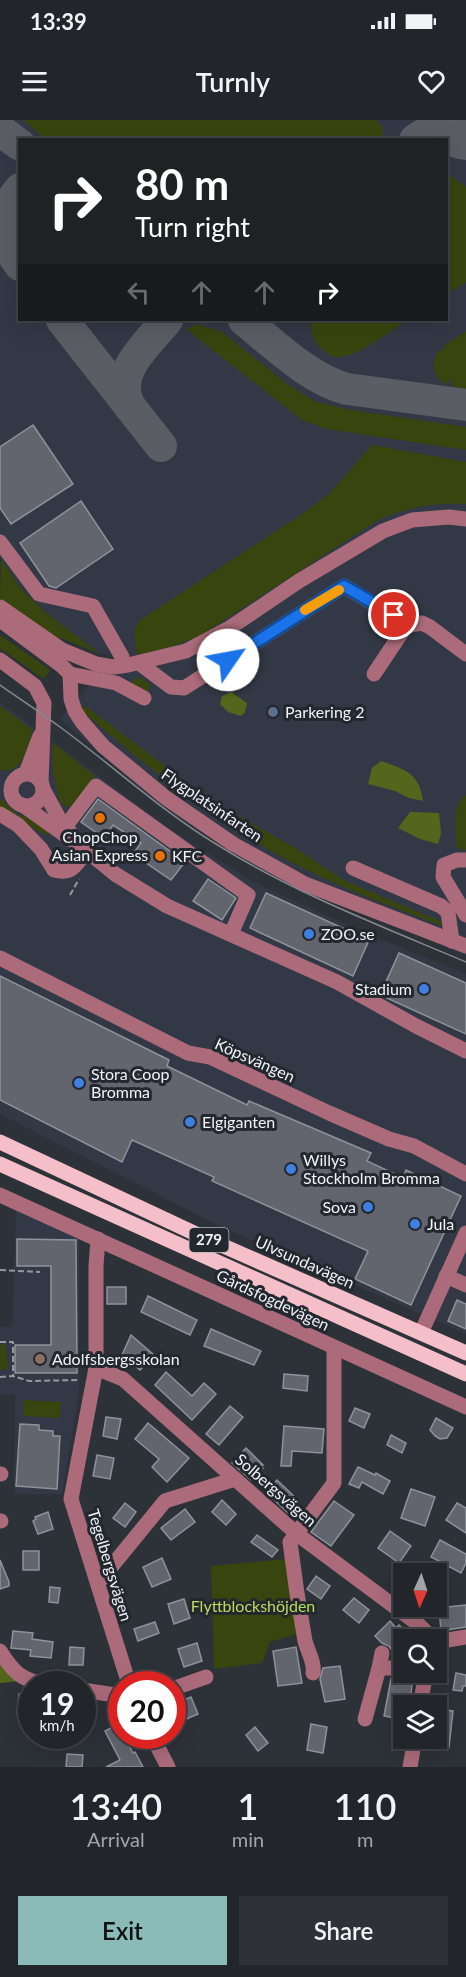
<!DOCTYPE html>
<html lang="en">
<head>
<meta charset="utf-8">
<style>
  body { margin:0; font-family:Lato,sans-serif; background:#2e3136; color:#f1f3f6; height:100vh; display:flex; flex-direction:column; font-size:22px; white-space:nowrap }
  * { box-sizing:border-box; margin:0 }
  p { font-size:20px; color:#a2a5a8 }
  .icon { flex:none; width:33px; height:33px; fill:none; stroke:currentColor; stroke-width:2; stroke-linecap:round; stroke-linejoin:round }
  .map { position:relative; height:1647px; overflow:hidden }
  .drawer { display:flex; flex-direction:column; background:#22252a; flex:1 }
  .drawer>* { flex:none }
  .banner { position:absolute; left:18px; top:18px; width:430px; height:183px; border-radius:0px; box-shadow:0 6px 24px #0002,0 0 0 2px #3f4247; background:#202124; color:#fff; overflow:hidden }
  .needle { width:39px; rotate:183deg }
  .tools { position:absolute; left:393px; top:1443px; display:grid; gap:12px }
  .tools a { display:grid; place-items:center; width:54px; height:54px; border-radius:0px; background:#22252a; box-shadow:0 6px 24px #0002,0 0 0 2px #3f4247; font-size:30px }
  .speed { position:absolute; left:18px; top:1551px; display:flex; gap:12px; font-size:30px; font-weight:700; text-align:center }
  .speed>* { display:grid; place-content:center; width:78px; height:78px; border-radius:50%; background:#22252a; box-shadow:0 6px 24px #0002,0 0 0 2px #3f4247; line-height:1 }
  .speed small { font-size:15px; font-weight:400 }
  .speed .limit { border:9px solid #d22; background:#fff; color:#111 }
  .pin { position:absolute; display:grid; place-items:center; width:51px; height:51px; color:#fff; margin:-26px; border:3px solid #fff; border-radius:50%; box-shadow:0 2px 6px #0007 }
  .me { position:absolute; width:66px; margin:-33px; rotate:57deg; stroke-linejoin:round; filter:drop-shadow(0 0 4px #0008) }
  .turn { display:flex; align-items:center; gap:21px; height:126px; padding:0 18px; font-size:27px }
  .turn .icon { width:78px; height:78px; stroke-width:2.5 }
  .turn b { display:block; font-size:42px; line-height:51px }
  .lanes { display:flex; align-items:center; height:57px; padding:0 18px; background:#0003; justify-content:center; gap:30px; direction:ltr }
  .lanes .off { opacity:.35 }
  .eta { display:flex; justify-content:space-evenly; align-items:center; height:102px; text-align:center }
  .eta b { font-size:36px; font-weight:600; line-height:42px }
  .button { display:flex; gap:12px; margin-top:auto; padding:12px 18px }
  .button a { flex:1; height:69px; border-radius:0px; background:#8bbbb9; color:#111; font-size:24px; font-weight:600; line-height:69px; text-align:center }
  .button a+a { background:#2e3136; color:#f1f3f6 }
  .status { display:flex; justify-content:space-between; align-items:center; height:42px; padding:0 30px; background:#22252a; direction:ltr }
  .status svg { height:16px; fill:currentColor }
  header { display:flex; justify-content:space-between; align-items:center; height:78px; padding:0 18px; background:#22252a; font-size:27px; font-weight:600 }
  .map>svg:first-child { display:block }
  .built { fill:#323845; fill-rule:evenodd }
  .green { fill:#38450e }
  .forest { fill:#54661b }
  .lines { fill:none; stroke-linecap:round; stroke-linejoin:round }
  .taxiway { stroke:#5a5d64; stroke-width:32 }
  .runway { stroke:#5a5d64; stroke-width:78 }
  .building { fill:#62656e; stroke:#8e929b; stroke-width:1.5 }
  .path { stroke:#95989e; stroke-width:2; stroke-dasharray:6 3; stroke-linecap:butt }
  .minor { stroke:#ab6b7a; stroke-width:15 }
  .major { stroke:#f5bfca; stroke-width:15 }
  .tram { stroke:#86898f; stroke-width:1.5 }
  .route-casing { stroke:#114b97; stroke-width:15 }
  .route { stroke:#1a73e8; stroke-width:10 }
  .slow { stroke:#f59e0b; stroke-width:10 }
  .service-dot { fill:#5c6f8a; stroke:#23272e; stroke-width:2 }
  .food-dot { fill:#e8710a; stroke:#23272e; stroke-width:2 }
  .shop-dot { fill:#3f7fe0; stroke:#23272e; stroke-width:2 }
  .education-dot { fill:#8d6e63; stroke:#23272e; stroke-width:2 }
  .labels { text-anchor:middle; stroke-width:6; stroke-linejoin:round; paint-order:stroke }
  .shield { fill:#23272e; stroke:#b2b6bb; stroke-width:1.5 }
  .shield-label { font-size:15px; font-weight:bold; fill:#f0f3f8 }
  .poi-label { font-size:16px; fill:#f0f3f8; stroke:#23272e; text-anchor:start }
  .street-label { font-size:16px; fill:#f0f3f8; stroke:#23272e }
  .park-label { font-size:16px; fill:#badb5d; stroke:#23272e }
</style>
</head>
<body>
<div class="status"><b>13:39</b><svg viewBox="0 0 49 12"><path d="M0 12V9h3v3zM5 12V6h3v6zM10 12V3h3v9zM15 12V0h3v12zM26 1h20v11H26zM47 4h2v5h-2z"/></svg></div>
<header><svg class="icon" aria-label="menu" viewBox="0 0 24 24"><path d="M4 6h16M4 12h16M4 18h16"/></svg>Turnly<svg class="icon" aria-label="heart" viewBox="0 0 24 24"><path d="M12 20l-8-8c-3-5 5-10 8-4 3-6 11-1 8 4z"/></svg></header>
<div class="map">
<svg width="466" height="1647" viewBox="0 0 466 1647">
  <rect width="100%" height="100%" fill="#2d3138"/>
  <g class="built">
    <path d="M0,0H466V836L264,751L160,686L60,599L114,535L100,534L45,492L20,468L0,438ZM20,20H447V200H20Z"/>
    <polygon points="0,582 164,705 252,761 347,805 466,854 466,1214 219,1106 0,994"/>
    <polygon points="16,1090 79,1119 79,1272 62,1374 14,1374 15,1274 0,1275 0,1207 12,1207"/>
  </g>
  <g class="green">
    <polygon points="23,0 376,0 382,7 383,16 381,20 47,20"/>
    <polygon points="447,53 466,67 466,162 447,174"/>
    <path d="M312,200H407C391,210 357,238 338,237C331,237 327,233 322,229C313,221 309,211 312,200Z"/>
    <polygon points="197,204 222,212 287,264 314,281 351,290 466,307 466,330 327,309 302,300 186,209"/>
    <path d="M466,211V269L452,266L451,260H448L447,265C431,258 431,243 439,229L443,231L445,230L443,226Z"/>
    <path d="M372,325L466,342V384C434,383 407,387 378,400L203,514C181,524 160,532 136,534L134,511L140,500L304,393L330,373Z"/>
    <polygon points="1,439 20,468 45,492 100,534 61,518 52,518 0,478"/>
    <polygon points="0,515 50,550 44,559 0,528"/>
    <polygon points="138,557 151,565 145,575 133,568 132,562"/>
    <path d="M84,585L209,679L295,728L345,761L442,802L445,807C397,788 347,771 301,747C219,705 150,650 81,590Z"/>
    <path d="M0,586L33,610C28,628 24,654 0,650Z"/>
    <polygon points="52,622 95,656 70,689 60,682 53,653"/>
    <path d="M466,675V730L457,728C456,712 450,686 466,675Z"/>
    <polygon points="0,678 17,694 34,700 51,715 43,714 0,688"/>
    <polygon points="5,1224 8,1249 0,1250 0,1225"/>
    <polygon points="24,1280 61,1282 60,1298 23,1296"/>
    <polygon points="286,1439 297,1514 270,1522 262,1543 214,1549 211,1446"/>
  </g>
  <g class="forest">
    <polygon points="231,572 247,583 245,592 241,596 228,592 220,584 222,576"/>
    <path d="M381,641C405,649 420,654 423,681L409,678L395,671L368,664L372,648Z"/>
    <polygon points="410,692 439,693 441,713 438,724 420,719 398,708"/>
    <polygon points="0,1539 20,1561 0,1563"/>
  </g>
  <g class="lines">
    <g class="taxiway">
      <polyline points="0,10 20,25"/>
      <path d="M415,20C429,9 448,5 466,9"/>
      <path d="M20,69C0,93 0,119 20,145"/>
      <polyline points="62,200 161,326"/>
      <path d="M244,200C274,224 309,259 347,269L466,285"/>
      <path d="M130,287C111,253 148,224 167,200"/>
    </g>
    <polyline class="runway" points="465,0 466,1"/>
  </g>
  <g class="building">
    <polygon points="33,305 73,364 11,404 0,388 0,327"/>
    <polygon points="81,381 113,429 56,468 49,466 20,423"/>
    <polygon points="98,679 185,742 171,760 133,734 141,723 113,705 104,718 81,702"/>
    <polygon points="208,759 236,778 222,800 193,781"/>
    <polygon points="266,773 369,820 353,856 250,808"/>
    <polygon points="399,833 466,863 466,914 380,875"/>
    <polygon points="0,856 169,940 167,946 247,985 249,981 371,1033 367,1041 403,1058 406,1050 461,1076 411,1185 355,1159 368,1131 212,1061 214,1057 132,1020 122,1042 0,980"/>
    <polygon points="17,1119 76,1120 77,1253 15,1253 15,1225 51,1225 51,1146 17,1146"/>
    <rect x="107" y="1167" width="19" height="17"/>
    <polygon points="148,1176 197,1200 190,1215 141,1192"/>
    <polygon points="457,1180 466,1184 466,1209 448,1201"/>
    <polygon points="211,1209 261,1231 254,1245 204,1226"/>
    <polygon points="131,1215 154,1235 140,1250 122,1235"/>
    <polygon points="166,1252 192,1276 204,1263 216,1274 192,1300 155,1265"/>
    <polygon points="284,1254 308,1256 307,1271 283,1268"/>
    <polygon points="230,1286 243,1297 219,1325 206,1314"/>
    <polygon points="355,1288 370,1294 364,1308 349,1301"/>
    <polygon points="106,1297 121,1299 117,1319 103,1316"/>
    <polygon points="436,1298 453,1308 447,1318 440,1319 435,1316 430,1310"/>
    <polygon points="148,1303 189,1338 167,1362 152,1347 159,1339 135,1319"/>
    <polygon points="20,1304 39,1305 39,1310 53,1311 53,1316 60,1316 57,1369 16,1366"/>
    <polygon points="284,1306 324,1309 322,1333 292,1331 291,1346 281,1346"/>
    <polygon points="391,1315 406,1323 402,1333 387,1325"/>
    <polygon points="246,1328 263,1345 260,1345 263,1348 251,1360 232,1343"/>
    <polygon points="97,1335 114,1338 110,1359 93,1356"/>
    <polygon points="358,1347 375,1355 376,1353 390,1361 383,1374 362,1362 359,1368 349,1364"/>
    <polygon points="277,1360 299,1381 288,1393 266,1372"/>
    <polygon points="411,1369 435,1377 425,1406 401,1398"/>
    <polygon points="222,1380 236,1394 226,1405 212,1392"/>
    <polygon points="334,1381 354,1395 331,1426 311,1412"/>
    <polygon points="125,1383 136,1392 125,1407 113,1398"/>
    <polygon points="457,1383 466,1388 466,1413 446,1400"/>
    <polygon points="185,1389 195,1402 171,1420 161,1408"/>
    <polygon points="48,1392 53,1409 38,1414 33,1401 36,1399 35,1397"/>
    <polygon points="390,1411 411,1426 399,1443 378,1428"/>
    <polygon points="257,1415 278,1430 272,1437 251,1422"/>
    <polygon points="440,1420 466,1434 466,1443 461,1453 431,1437"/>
    <rect x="23" y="1431" width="16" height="19"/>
    <polygon points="162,1438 171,1459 152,1467 143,1447"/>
    <polygon points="0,1440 9,1462 9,1466 0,1469"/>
    <polygon points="316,1456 330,1466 321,1479 307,1469"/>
    <polygon points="50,1467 60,1468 58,1483 49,1482"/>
    <polygon points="354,1478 369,1490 359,1503 343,1490"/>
    <polygon points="184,1479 190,1498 174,1504 168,1484"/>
    <polygon points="466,1485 466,1507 441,1511 439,1488"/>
    <polygon points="390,1501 396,1508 399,1505 414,1520 404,1520 404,1538 397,1538 389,1526 382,1523 375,1516"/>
    <polygon points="155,1502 159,1513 138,1521 134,1509"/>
    <polygon points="13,1511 33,1513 32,1519 53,1522 51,1538 30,1536 31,1530 11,1528"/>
    <polygon points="197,1523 202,1541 184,1547 178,1529"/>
    <polygon points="70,1527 84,1528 83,1545 69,1545"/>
    <polygon points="296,1527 302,1563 278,1566 273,1531"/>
    <polygon points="340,1546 345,1579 325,1582 320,1559 323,1548"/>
    <polygon points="456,1553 466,1555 466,1566 463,1566 462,1571 453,1570"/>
    <polygon points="391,1559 412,1563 410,1586 404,1586 404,1600 384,1596"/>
    <polygon points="19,1574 32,1575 32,1595 17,1593"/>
    <polygon points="191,1577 198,1594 172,1605 172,1585"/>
    <polygon points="436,1589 453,1591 449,1627 436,1626"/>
    <polygon points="118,1604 122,1616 124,1616 133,1633 135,1632 143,1647 106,1647 120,1640 105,1611"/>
    <polygon points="311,1604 327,1607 323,1633 307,1630"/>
    <polygon points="255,1607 268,1623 258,1631 246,1615"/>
    <polygon points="67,1634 83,1635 82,1647 66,1647"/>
  </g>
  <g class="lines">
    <g class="path">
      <polyline points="70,775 79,759"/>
      <polyline points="0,1150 40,1152"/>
      <polyline points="0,1222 13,1222 13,1256"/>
      <polyline points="0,1257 13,1256 29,1261 80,1260"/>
    </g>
    <g class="minor">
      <polyline points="0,422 39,474 93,486 122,537 121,546"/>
      <polyline points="0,487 62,530 96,544 113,547 128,545 186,531 231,507 299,461 383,411 412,400 449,397 466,399"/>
      <polyline points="0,500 62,546 70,554 71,579 75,591 82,602 103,626 166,678 233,724 305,764 466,826"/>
      <polyline points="0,540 35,566 44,583 41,662"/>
      <polyline points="139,543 171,567 184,568 344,466 410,505 422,503 430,507 466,534"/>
      <polyline points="70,554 116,563 144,578"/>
      <polyline points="374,554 404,509 410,505"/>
      <polyline points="26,653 40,616"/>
      <circle cx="27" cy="670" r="16"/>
      <polyline points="43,669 60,700 70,712"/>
      <polyline points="24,686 83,728 115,754 167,786 337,862 416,906 466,931"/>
      <path d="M0,694L18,705L41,729L54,750C73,755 76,744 87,731"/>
      <polyline points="65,707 96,666 248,775 231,814"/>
      <polyline points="466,740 457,740 444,745 443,757 466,795"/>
      <polyline points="353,748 441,786 448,792 452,821"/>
      <polyline points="0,838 188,933 210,937 329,993 389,1019 414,1026 466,1054"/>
      <polyline points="0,1075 466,1287"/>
      <polyline points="98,1119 96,1146 96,1248 71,1379 129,1564"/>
      <polyline points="446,1156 466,1165"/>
      <polyline points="421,1213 466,1113"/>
      <polyline points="96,1248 123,1259 297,1414 418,1504 434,1520"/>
      <polyline points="0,1354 1,1354"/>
      <polyline points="0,1401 1,1401"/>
      <polyline points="98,1463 165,1381 235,1359"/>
      <polyline points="436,1522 466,1517"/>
      <path d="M0,1531C13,1552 22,1561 46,1564"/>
      <polyline points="379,1548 382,1533"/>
      <path d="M313,1553C315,1543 308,1532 305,1521C299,1488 294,1455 290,1422L334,1363V1228"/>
      <polyline points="172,1569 206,1557"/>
      <polyline points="82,1570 122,1576"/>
      <polyline points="420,1586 426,1552"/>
      <polyline points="365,1599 379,1548 404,1548"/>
      <polyline points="152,1616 168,1647"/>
      <polyline points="410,1647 415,1618"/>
    </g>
    <g class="major">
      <polyline points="0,1022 194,1113 466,1233"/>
      <polyline points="0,1044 466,1254"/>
    </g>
    <path class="tram" d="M0,565C20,579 40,592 60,607C112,645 160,690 216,724C294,773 381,806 466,842"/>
  </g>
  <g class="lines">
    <defs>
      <polyline id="route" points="228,540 344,466 394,495"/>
    </defs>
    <use href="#route" class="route-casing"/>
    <use href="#route" class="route"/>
    <polyline class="slow" points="305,490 339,470"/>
  </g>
  <circle class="service-dot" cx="273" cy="592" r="6"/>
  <g class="food-dot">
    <circle cx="100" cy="698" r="6"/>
    <circle cx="160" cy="736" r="6"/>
  </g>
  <g class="shop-dot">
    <circle cx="309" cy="814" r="6"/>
    <circle cx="424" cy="869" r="6"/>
    <circle cx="79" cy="963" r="6"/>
    <circle cx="190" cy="1002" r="6"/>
    <circle cx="291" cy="1049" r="6"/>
    <circle cx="368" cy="1087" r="6"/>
    <circle cx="415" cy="1104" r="6"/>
  </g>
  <circle class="education-dot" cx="40" cy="1239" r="6"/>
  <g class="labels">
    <rect class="shield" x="189.5" y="1108" width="39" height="24" rx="4.5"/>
    <g class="shield-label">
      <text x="209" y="1125">279</text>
    </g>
    <g class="poi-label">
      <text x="285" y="598">Parkering 2</text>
      <text x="100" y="723" text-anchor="middle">ChopChop<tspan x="100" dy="18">Asian Express</tspan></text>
      <text x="172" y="742">KFC</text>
      <text x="321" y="820">ZOO.se</text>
      <text x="412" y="875" text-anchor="end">Stadium</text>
      <text x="91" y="960">Stora Coop<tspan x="91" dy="18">Bromma</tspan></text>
      <text x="202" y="1008">Elgiganten</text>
      <text x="303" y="1046">Willys<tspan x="303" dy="18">Stockholm Bromma</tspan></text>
      <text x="356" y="1093" text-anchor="end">Sova</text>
      <text x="427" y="1110">Jula</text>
      <text x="52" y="1245">Adolfsbergsskolan</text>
    </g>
    <g class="street-label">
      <text transform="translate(212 685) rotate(34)" y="6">Flygplatsinfarten</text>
      <text transform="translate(255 940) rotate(24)" y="6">Köpsvängen</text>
      <text transform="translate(305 1142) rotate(24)" y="6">Ulvsundavägen</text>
      <text transform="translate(273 1180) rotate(25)" y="6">Gårdsfogdevägen</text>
      <text transform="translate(276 1370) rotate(41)" y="6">Solbergsvägen</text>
      <text transform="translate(110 1445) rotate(73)" y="6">Tegelbergsvägen</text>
    </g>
    <g class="park-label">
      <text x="253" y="1492">Flyttblockshöjden</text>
    </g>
  </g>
</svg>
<div class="tools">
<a><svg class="needle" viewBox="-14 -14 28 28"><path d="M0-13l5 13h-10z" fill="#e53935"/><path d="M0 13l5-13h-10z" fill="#a2a5a8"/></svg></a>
<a><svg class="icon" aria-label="search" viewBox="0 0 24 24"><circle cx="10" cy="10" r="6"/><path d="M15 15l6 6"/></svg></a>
<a><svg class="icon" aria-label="layers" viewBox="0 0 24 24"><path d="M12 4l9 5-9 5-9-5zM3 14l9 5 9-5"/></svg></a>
</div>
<div class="speed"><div>19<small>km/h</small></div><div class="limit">20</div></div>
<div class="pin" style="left:394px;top:495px;background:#d93025"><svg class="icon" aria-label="arrive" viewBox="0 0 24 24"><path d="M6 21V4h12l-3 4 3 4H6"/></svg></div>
<svg class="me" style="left:228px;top:540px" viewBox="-20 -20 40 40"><circle r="19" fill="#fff"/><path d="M0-13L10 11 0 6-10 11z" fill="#1a73e8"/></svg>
<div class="banner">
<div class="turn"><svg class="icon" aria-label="right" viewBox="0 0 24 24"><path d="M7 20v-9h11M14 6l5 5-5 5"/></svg><div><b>80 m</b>Turn right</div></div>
<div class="lanes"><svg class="icon off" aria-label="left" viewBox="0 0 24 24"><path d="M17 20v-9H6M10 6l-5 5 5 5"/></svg><svg class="icon off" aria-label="ahead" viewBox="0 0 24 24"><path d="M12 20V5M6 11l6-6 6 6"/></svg><svg class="icon off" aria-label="ahead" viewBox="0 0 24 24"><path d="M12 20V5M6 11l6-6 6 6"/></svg><svg class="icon" aria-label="right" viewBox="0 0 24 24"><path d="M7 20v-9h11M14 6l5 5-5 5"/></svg></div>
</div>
</div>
<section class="drawer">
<div class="eta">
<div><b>13:40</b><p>Arrival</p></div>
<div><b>1</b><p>min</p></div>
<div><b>110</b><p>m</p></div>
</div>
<div class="button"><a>Exit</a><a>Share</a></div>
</section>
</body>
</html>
